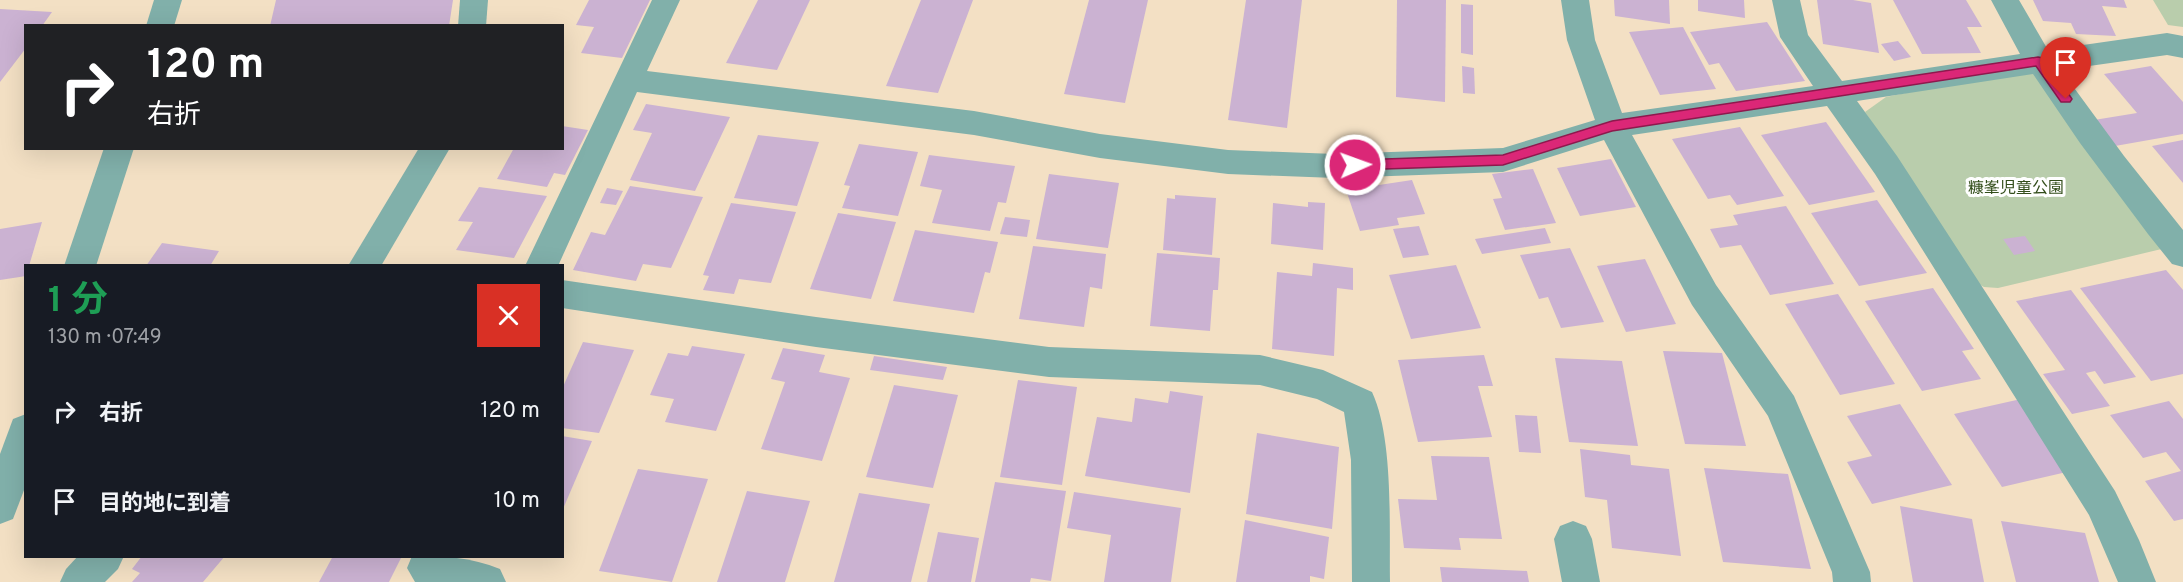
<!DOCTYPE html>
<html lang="ja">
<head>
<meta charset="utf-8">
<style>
  body { margin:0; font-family:Overpass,"Noto Sans JP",sans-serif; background:#242831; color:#f1f3f6; height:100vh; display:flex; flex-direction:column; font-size:22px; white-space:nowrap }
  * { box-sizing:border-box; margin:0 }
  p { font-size:20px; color:#9ea1a6 }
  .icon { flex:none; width:33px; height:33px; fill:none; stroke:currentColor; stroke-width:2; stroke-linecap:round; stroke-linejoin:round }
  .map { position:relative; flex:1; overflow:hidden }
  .side { position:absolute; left:24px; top:264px; width:540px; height:294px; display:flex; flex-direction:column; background:#171b24; border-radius:0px; box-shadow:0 6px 24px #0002 }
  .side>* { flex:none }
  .top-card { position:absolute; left:24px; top:24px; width:540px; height:126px; border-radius:0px; box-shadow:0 6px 24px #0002; background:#202124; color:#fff; overflow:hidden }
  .pin { position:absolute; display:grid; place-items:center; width:51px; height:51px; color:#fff; margin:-62px -26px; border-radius:50% 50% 50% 0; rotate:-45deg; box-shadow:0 0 6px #0007 }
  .pin .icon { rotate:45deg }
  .me { position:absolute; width:66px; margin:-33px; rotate:88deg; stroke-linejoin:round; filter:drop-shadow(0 0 4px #0008) }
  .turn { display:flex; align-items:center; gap:21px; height:126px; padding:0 24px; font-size:27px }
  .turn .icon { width:78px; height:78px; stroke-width:2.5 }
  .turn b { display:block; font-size:42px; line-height:51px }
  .round { display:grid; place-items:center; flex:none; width:63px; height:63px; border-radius:0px; background:#242831 }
  .summary { display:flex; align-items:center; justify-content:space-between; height:102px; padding:0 24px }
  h1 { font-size:36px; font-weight:700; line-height:45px; color:#1e9e55 }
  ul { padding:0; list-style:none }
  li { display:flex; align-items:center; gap:18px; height:90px; padding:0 24px }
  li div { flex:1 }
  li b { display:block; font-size:22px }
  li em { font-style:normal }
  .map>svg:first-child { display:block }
  .green { fill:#b9cdac }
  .building { fill:#cbb2d2 }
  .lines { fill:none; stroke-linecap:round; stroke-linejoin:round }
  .minor { fill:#81b0aa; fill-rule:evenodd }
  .route { fill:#db2777; stroke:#8e194d; stroke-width:1.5 }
  .labels { text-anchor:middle; stroke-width:6; stroke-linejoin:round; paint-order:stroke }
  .park-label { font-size:16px; fill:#334e1b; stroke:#fff }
</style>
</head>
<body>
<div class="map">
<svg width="2183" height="582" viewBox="0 0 2183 582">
  <rect width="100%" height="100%" fill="#f3e0c4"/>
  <g class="green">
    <polygon points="2153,0 2183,0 2183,27 2168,25"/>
    <polygon points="2024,69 2034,72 2170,247 1998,288 1984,287 1975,282 1865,112 1886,97"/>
  </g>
  <g class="building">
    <polygon points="276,0 453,0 449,26 270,26"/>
    <polygon points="589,0 650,0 622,58 581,53 594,27 576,25"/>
    <polygon points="758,0 810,0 777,70 726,63"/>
    <polygon points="921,0 973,0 938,93 886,86"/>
    <polygon points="1089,0 1148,0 1125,103 1064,94"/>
    <polygon points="1246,0 1302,0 1287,128 1228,120"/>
    <polygon points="1397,0 1446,0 1445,102 1396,97"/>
    <polygon points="1614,0 1669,0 1670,24 1615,16"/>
    <polygon points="1698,0 1744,0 1745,18 1698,11"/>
    <polygon points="1817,0 1853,0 1871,3 1879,53 1823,44"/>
    <polygon points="1893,0 1966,0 1982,27 1967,27 1981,53 1922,54"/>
    <polygon points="2033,0 2124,0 2127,8 2102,6 2116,36 2076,34 2071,23 2043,21"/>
    <polygon points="1461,4 1473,5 1473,55 1461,53"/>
    <polygon points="0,9 52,12 42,26 26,26 26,48 0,82"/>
    <polygon points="1767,22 1805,81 1736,91 1719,63 1709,65 1690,32"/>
    <polygon points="1683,27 1716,89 1660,95 1629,32"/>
    <polygon points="1898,41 1911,57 1894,61 1881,44"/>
    <polygon points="1462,66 1474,68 1475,94 1463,93"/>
    <polygon points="2151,66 2183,102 2183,134 2115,146 2094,120 2137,113 2104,74"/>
    <polygon points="646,104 730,117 695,191 630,180 652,133 633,130"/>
    <polygon points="1826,122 1875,192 1809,205 1761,135"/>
    <polygon points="562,126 588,130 565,175 554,173 547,187 497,179 514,148 562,148"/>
    <polygon points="1740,127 1784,196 1737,205 1730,195 1708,199 1672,139"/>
    <polygon points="758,135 819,142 797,206 734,198"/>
    <polygon points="2183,140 2183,183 2152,146"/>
    <polygon points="859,144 918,152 898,216 842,208 850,186 844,185"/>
    <polygon points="929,155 1015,166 1006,203 998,202 990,231 932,223 942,190 920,186"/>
    <polygon points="1611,159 1636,207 1580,216 1557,168"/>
    <polygon points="1533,169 1556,223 1505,230 1493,199 1502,198 1492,174"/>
    <polygon points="1049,174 1119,183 1108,248 1036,239"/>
    <polygon points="1412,180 1425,214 1397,218 1399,225 1360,231 1346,190"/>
    <polygon points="630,186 703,197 671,268 643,264 636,281 573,270 591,232 605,235"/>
    <polygon points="479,187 547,196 514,258 456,250 473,222 458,221"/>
    <polygon points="607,188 623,191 616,205 600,203"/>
    <polygon points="1175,195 1216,198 1212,255 1163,250 1167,198 1175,199"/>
    <polygon points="1877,200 1927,273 1859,286 1811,213"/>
    <polygon points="1308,202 1325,203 1323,250 1271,244 1273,203 1308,207"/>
    <polygon points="731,203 796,212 771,283 739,279 734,294 703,290 709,276 703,275"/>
    <polygon points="1786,206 1834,284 1770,295 1741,245 1720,248 1710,229 1738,225 1733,215"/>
    <polygon points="838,213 896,222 871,299 810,289"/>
    <polygon points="1005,217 1030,220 1027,237 1000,234"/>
    <polygon points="42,222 29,266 26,266 26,276 0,280 0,229"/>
    <polygon points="1419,226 1429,255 1403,258 1393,229"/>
    <polygon points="1545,228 1551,243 1482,254 1475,239"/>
    <polygon points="915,230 998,242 990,273 985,272 974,313 893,301"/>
    <polygon points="2025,236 2035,251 2014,255 2003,239"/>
    <polygon points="162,243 219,251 210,266 146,266"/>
    <polygon points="1033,246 1106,254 1102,289 1090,287 1084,327 1019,319"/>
    <polygon points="1570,248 1604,322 1561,328 1548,297 1539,299 1520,255"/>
    <polygon points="1157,253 1220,258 1218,290 1213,290 1210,331 1150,326"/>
    <polygon points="1645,259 1676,324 1626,332 1597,266"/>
    <polygon points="1313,263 1353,268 1353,290 1337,288 1334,356 1272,349 1277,272 1312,276"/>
    <polygon points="1456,265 1481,328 1411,339 1389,275"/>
    <polygon points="2166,270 2183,290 2183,374 2151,381 2080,288"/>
    <polygon points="1933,288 1974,349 1962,351 1981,379 1922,391 1865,301"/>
    <polygon points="2071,290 2136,377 2104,384 2095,371 2086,373 2110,406 2072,414 2043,374 2065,370 2016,301"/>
    <polygon points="1838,294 1895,384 1840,395 1785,304"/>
    <polygon points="583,342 634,350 599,433 562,428 562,389"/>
    <polygon points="692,346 745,354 716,431 665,422 674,399 650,395 668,353 688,356"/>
    <polygon points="783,348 825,355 819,372 850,378 822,461 761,449 785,382 771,379"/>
    <polygon points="1663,351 1722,353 1746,446 1685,444"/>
    <polygon points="1484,355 1493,386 1478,386 1492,437 1418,442 1398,360"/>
    <polygon points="874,356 947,367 943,380 870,370"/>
    <polygon points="1555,358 1622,361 1638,446 1569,442"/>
    <polygon points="1018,380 1077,387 1062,485 1000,477"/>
    <polygon points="894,385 958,395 933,488 866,477"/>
    <polygon points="1170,391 1203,396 1190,493 1085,476 1097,417 1132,422 1135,398 1168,403"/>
    <polygon points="2021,399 2071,471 2002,487 1954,414"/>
    <polygon points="2169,401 2183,419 2183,519 2174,521 2145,481 2181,471 2166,452 2143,458 2110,415"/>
    <polygon points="1900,404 1952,485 1872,504 1847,462 1872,456 1847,416"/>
    <polygon points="1515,415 1537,416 1541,453 1519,452"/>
    <polygon points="1257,433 1339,447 1332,529 1246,514"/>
    <polygon points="562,436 592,441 563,509 562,509"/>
    <polygon points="1580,449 1630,455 1631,465 1669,469 1681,556 1612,548 1607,500 1585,497"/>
    <polygon points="1431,456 1489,457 1502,539 1459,538 1461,550 1404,548 1398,499 1437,500"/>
    <polygon points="1704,468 1788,474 1811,569 1723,562"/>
    <polygon points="638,469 708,479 672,582 599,571"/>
    <polygon points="995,482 1066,491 1051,581 1031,578 1030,582 975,582"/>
    <polygon points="747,491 810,501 785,582 717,582"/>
    <polygon points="1074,492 1181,508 1171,582 1104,582 1111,535 1067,528"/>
    <polygon points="859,493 930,504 911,582 834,582"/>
    <polygon points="1900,506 1972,519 1984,582 1913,582"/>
    <polygon points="1245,520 1329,537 1324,579 1310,576 1310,582 1236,582"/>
    <polygon points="2001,521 2085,533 2099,582 2016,582"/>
    <polygon points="938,532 979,538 971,582 927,582"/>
    <polygon points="142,556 225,556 203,582 132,582 140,573 132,569"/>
    <polygon points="333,556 402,556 389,582 319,582"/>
    <polygon points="1440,567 1527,571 1529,582 1442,582"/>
  </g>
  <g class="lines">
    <g class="minor">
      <polygon points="154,0 182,0 174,26 146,26"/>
      <polygon points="460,0 488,0 486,26 458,26"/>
      <polygon points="652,0 680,0 647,71 974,111 1100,134 1228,150 1335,154 1503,148 1595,120 1567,40 1561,0 1589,0 1595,40 1622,113 1813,86 1780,37 1772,0 1800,0 1808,35 1842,81 2020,54 1991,0 2019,0 2048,50 2167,33 2183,36 2183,58 2167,55 2061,70 2124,156 2183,230 2183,267 2172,264 2148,234 2080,143 2033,74 1857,101 1897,156 2115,491 2139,540 2156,582 2118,582 2089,515 1875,174 1827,106 1632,135 1716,285 1794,396 1870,572 1871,582 1833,582 1832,572 1768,416 1692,305 1604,140 1503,172 1335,178 1228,174 1100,158 974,135 637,92 558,266 525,266"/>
      <polygon points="104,148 134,148 96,266 64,266"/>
      <polygon points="419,148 450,148 381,266 348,266"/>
      <path d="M562,280L816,317L1049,347L1260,355L1323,370L1372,392C1394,439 1389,529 1390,582H1352L1351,460L1344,412L1317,399L1260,385L1049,377L816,347L562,308Z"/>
      <polygon points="26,414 26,485 13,519 0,524 0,454 13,419"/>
      <polygon points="1573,521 1586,526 1592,539 1600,582 1562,582 1554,539 1560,526"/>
      <polygon points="78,556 124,556 118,569 105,582 60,582 66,569"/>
      <path d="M412,556C443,556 471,557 500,569L506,582H415L407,568Z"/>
    </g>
  </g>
  <polygon class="route" points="2038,57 2043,58 2070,96 2072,99 2070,102 2061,102 2036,66 1612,131 1503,165 1355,170 1348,165 1355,160 1503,155 1612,121"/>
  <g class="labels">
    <g class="park-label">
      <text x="2016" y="193">糠峯児童公園</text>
    </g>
  </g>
</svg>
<div class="pin" style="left:2066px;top:99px;background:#d93025"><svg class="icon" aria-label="arrive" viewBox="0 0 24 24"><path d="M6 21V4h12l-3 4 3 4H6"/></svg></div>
<svg class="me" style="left:1355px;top:165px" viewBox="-20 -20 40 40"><circle r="17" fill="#db2777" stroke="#fff" stroke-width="3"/><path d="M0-11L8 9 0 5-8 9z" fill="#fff"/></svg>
<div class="top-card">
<div class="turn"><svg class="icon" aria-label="right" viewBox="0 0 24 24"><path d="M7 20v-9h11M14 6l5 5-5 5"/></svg><div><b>120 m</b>右折</div></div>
</div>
<section class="side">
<div class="summary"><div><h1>1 分</h1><p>130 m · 07:49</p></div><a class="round" style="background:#d93025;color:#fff"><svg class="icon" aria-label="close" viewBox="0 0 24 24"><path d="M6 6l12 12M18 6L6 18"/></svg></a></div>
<ul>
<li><svg class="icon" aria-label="right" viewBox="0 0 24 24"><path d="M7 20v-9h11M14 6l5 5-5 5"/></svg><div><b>右折</b></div><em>120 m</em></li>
<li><svg class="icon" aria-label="arrive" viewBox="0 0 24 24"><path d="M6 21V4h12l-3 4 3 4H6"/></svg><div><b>目的地に到着</b></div><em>10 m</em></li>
</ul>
</section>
</div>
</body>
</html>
